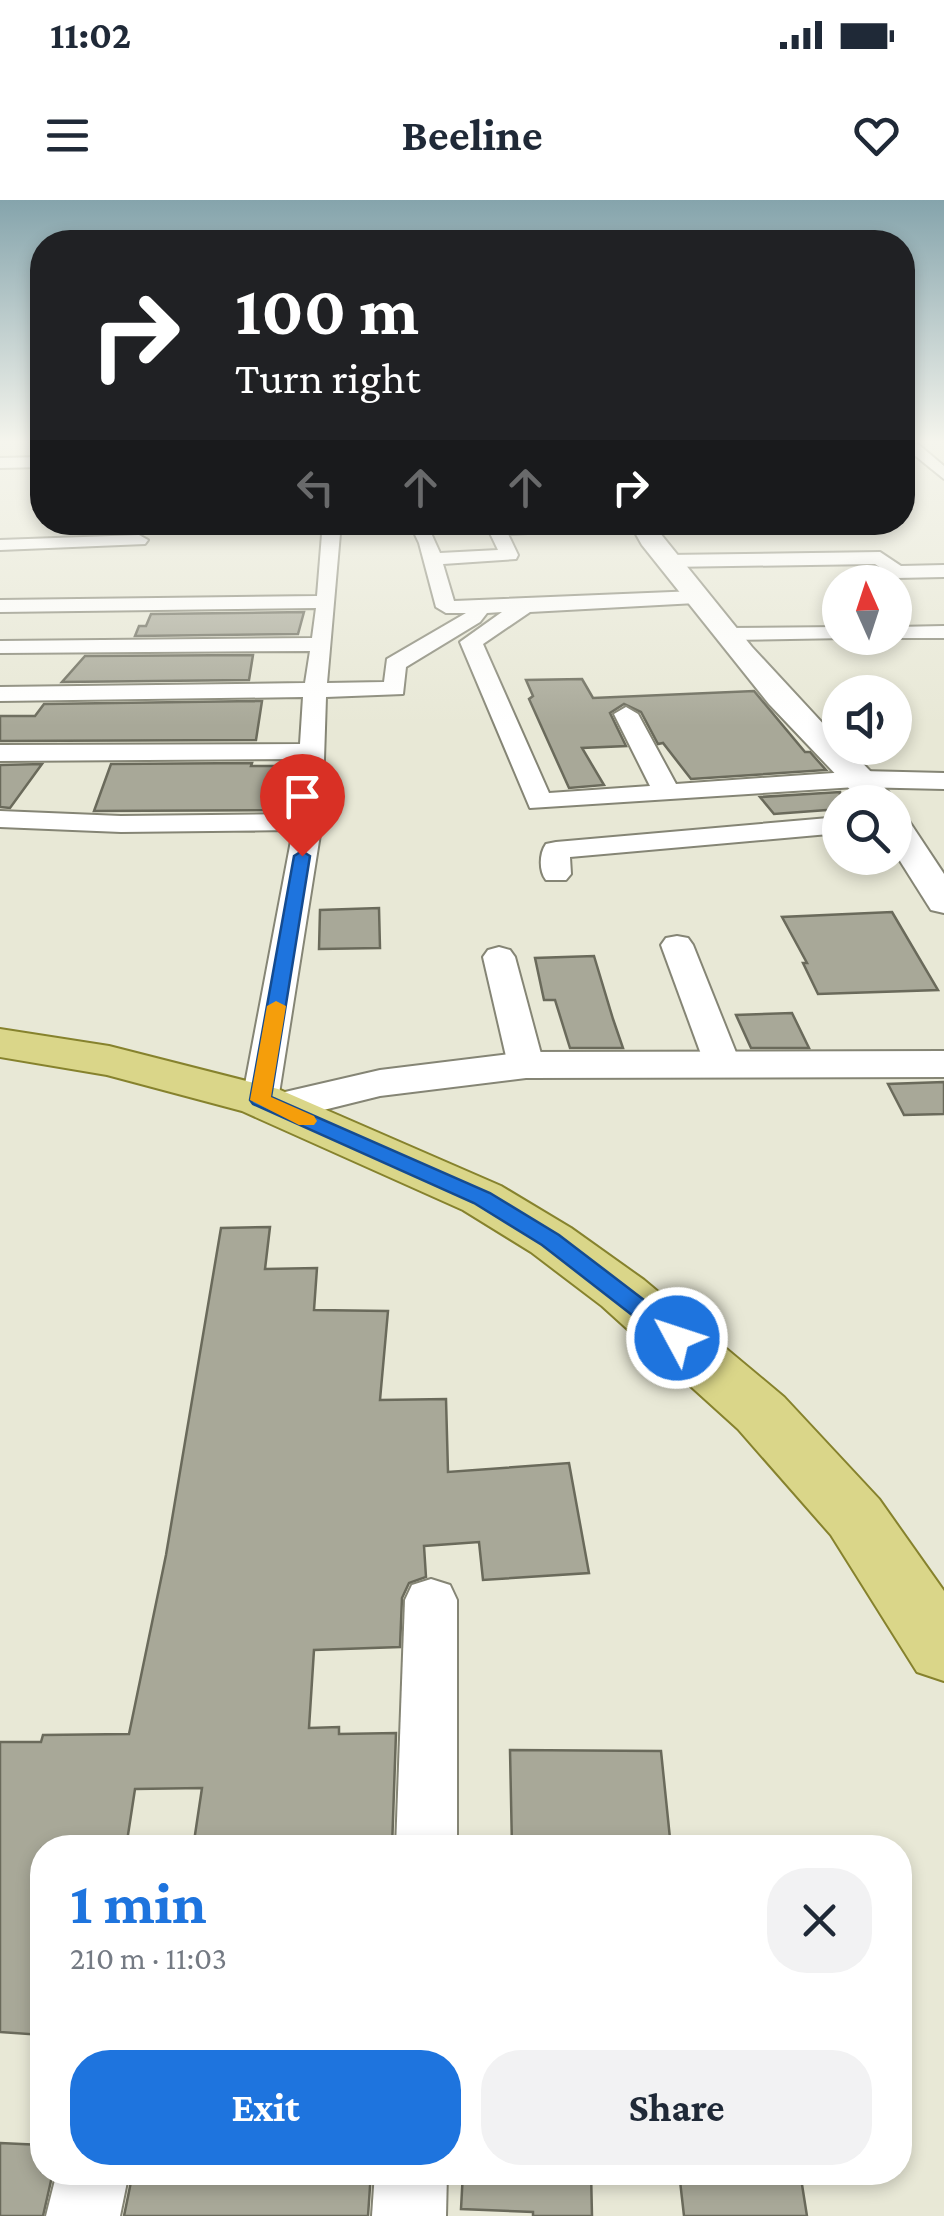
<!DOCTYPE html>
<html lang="en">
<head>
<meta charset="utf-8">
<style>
  body { margin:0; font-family:"Crimson Pro",serif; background:#f2f2f3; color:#1f2937; height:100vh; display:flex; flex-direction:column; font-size:38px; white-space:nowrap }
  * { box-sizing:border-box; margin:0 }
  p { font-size:32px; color:#747a83 }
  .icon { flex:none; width:55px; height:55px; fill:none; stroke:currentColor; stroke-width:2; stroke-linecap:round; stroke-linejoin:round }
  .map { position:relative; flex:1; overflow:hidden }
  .drawer { position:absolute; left:30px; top:1635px; width:882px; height:350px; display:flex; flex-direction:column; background:#fff; border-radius:40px; box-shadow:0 5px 15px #0003 }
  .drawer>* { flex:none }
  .top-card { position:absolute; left:30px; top:30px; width:885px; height:305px; border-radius:40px; box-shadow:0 5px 15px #0003; background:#202124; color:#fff; overflow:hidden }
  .needle { width:65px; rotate:357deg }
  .fabs { position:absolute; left:822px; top:365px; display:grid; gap:20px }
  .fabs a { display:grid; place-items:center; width:90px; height:90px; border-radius:50%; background:#fff; box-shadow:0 5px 15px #0003; font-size:50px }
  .pin { position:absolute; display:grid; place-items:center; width:85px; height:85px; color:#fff; margin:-102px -42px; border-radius:50% 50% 50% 0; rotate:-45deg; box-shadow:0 0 10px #0007 }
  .pin .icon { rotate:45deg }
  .me { position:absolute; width:110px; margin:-55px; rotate:310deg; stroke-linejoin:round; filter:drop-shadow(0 0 8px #0008) }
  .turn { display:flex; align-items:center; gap:35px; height:210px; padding:0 40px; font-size:45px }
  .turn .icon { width:130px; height:130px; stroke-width:2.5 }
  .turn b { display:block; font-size:70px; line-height:85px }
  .lanes { display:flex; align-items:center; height:95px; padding:0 40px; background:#0003; justify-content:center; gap:50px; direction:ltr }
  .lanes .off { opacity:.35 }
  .round { display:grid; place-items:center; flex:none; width:105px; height:105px; border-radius:40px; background:#f2f2f3 }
  .summary { display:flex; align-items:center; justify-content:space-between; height:170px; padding:0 40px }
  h1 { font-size:60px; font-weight:700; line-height:75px; color:#1e74de }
  .button { display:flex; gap:20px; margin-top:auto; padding:20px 40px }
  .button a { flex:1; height:115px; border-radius:40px; background:#1e74de; color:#fff; font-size:40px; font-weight:700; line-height:115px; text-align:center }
  .button a+a { background:#f2f2f3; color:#1f2937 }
  .status { display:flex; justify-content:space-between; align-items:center; height:70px; padding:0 50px; background:#fff; direction:ltr }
  .status svg { height:28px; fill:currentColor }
  header { display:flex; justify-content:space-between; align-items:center; height:130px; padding:0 40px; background:#fff; font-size:45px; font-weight:700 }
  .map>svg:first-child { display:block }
  .building { fill:#a8a898; stroke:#6a6a5b; stroke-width:2.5 }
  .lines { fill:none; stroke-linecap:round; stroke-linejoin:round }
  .minor-casing { stroke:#858575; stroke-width:4 }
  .tertiary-casing { stroke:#858575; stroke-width:4 }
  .primary-casing { stroke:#86822d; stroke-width:4 }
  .minor { fill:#fff; fill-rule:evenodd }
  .tertiary { fill:#fff; fill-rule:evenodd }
  .primary { fill:#dad689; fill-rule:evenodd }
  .route { fill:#1e74de; stroke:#144b90; stroke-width:2.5 }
  .slow { fill:#f59e0b }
</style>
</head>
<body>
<div class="status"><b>11:02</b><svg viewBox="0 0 49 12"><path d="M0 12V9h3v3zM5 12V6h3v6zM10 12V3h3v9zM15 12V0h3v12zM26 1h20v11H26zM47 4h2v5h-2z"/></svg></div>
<header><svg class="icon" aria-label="menu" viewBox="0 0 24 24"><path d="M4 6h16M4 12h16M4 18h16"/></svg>Beeline<svg class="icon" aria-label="heart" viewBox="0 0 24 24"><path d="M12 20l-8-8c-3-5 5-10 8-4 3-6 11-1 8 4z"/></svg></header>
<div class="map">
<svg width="944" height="2016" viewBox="0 0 944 2016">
  <rect width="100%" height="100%" fill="#e8e8d6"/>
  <g class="building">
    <polygon points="304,412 298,434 135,436 139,426 146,426 151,414"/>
    <polygon points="253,455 249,480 62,482 85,456"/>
    <polygon points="582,479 593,498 754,491 805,552 810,552 826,570 691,579 663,543 658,544 641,512 624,504 610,513 626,546 582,548 604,585 569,588 529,499 533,496 526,480"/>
    <polygon points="262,501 256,540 0,541 0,516 35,516 44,504"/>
    <polygon points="252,563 251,566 287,566 282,610 94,611 111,564"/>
    <polygon points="42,564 10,608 0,607 0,565"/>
    <polygon points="840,592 840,609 774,614 760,597"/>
    <polygon points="379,708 380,748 319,749 320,710"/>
    <polygon points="892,712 938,790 818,794 803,763 807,763 782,717"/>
    <polygon points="594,756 613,819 623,848 570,848 555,800 544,800 535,758"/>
    <polygon points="792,813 809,848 751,848 736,815"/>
    <polygon points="944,882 944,914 904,915 888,884"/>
    <polygon points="270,1027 265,1069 317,1068 314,1110 388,1111 380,1200 446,1199 448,1272 569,1263 589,1373 483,1380 479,1342 424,1346 426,1377 409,1383 402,1398 400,1447 314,1450 309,1528 339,1527 339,1534 396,1533 392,1648 193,1648 202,1588 135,1589 126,1648 42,1648 42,1835 0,1832 0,1542 41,1542 43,1535 129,1534 166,1355 221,1028"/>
    <polygon points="510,1550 661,1551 671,1648 512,1648"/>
    <polygon points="0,1943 42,1945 42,1972 53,1972 43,2016 0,2016"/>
    <polygon points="133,1972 371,1972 368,2016 124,2016"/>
    <polygon points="463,1972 591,1972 592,2016 533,2016 533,2012 461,2009"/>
    <polygon points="679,1972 800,1972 807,2016 684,2016"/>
  </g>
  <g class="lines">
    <defs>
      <g id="minor">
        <polygon points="918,244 944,266 944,279 902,245"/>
        <polygon points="42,257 42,267 0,268 0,258"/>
        <polygon points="323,322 341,322 327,483 384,482 387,459 466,413 446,413 436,407 419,343 409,322 426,322 440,353 498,350 488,329 497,324 655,322 647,327 508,334 518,355 516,359 443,364 454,401 696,391 706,397 696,403 530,412 483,444 549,593 650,586 614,514 626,507 638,514 676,584 862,571 944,573 944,589 856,587 530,608 460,442 502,412 487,413 480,422 406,467 403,494 326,497 322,622 278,900 273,908 260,911 247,908 242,900 293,630 121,632 0,627 0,611 121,616 295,614 299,559 0,561 0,545 300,544 303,497 0,501 0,487 305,483 310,451 0,453 0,441 312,438 316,408 0,412 0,400 317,396"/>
        <polygon points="139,335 148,340 145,344 0,350 0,340"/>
        <polygon points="880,352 901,366 944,365 944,377 896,378 875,364 667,367 658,361 667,355"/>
        <polygon points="944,426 944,438 888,438 895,438 895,427"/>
        <polygon points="840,427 840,438 847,438 728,440 717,434 728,428"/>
        <path d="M840,617V633L570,657L571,674L566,680H546C539,671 539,654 546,644L556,642Z"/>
        <polygon points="677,736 688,738 693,745 741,865 735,872 723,876 711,872 705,865 661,745 666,738"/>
        <polygon points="499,747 510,750 515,757 544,865 538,872 526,876 514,872 508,865 483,757 488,750"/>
        <polygon points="431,1379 450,1385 457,1400 457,1648 396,1648 405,1400 412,1385"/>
        <polygon points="57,1972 129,1972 120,2016 46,2016"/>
        <polygon points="375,1972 447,1972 446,2016 372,2016"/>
      </g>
      <g id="tertiary">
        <path d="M629,322H651L752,447L840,542V548H846C865,564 881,582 896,602L895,603L862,602L769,504L642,345Z"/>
        <polygon points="895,615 907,618 944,674 944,713 931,710 895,653"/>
        <polygon points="944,851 944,877 526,878 380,896 275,922 259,918 252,908 259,898 380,870 526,852"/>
      </g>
      <polygon id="primary" points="0,829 109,846 278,889 501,986 571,1028 644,1080 784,1197 879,1299 944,1391 944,1481 917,1472 831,1335 738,1229 602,1106 531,1052 463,1010 242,911 107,875 0,857"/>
    </defs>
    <use href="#minor" class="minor-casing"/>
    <use href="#tertiary" class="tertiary-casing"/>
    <use href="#primary" class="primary-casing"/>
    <use href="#minor" class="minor"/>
    <use href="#tertiary" class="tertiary"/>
    <use href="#primary" class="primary"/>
  </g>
  <linearGradient id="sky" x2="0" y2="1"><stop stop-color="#85a4ac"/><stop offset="0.46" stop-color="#f5f5ed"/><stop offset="1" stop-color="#f5f5ed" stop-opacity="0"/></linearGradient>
  <rect width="944" height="526" fill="url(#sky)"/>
  <polygon class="route" points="302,651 310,656 271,897 490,993 559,1035 686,1132 690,1138 686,1143 668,1143 542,1045 474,1003 253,904 250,900 294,656"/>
  <polygon class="slow" points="276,801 286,806 271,897 314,916 317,921 314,925 299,925 250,900 267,806"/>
</svg>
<div class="fabs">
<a><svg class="needle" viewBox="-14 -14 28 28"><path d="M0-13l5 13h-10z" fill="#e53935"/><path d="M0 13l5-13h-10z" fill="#747a83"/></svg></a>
<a><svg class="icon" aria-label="sound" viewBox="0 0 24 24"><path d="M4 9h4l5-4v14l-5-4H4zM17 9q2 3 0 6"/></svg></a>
<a><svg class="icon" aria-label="search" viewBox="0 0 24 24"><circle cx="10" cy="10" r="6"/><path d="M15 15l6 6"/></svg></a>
</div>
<div class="pin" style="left:302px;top:656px;background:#d93025"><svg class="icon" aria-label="arrive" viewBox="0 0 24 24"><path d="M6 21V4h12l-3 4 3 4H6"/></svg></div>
<svg class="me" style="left:677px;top:1138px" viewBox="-20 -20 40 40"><circle r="17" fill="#1e74de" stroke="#fff" stroke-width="3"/><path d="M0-11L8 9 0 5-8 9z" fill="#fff"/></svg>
<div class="top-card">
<div class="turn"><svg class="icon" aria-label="right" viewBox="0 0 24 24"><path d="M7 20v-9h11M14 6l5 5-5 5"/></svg><div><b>100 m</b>Turn right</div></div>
<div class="lanes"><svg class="icon off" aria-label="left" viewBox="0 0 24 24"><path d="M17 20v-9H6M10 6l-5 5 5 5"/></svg><svg class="icon off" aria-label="ahead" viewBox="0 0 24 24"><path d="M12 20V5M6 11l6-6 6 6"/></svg><svg class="icon off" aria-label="ahead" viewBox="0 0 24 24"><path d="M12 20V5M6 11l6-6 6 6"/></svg><svg class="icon" aria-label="right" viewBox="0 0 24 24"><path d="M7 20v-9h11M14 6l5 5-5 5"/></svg></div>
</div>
<section class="drawer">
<div class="summary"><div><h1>1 min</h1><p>210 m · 11:03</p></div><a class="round"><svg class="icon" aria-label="close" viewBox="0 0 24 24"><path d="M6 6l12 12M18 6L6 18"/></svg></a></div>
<div class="button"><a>Exit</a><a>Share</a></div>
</section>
</div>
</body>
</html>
